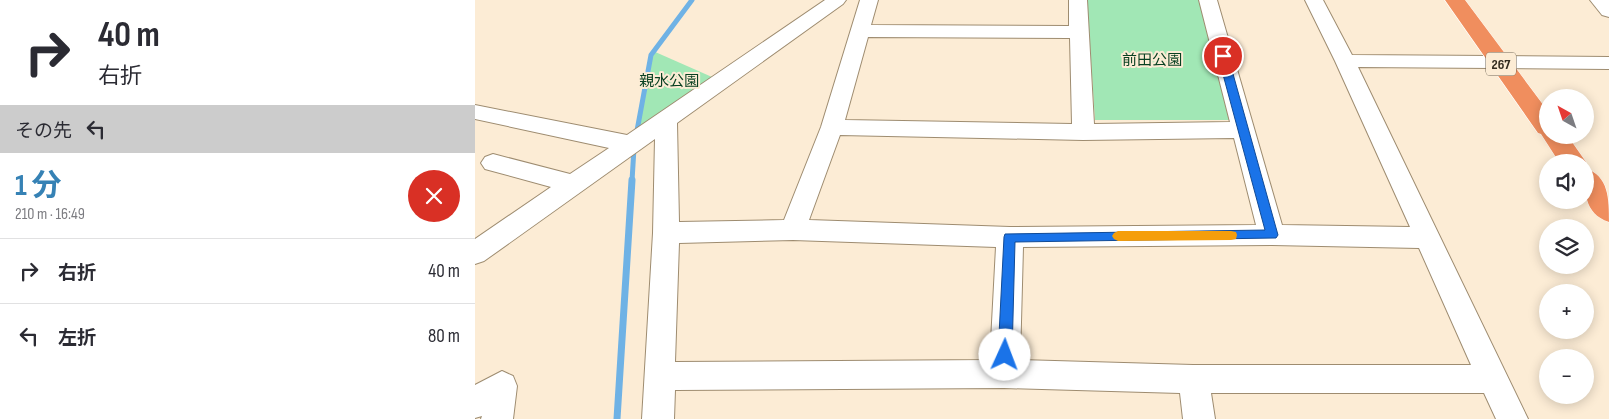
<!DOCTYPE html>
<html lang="ja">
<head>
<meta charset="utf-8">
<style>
  body { margin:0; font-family:"Sofia Sans Condensed","Noto Sans JP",sans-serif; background:#f2f2f3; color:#2b2b33; height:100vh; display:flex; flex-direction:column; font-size:19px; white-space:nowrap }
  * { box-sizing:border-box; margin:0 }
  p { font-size:16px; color:#7c7c81 }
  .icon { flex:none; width:28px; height:28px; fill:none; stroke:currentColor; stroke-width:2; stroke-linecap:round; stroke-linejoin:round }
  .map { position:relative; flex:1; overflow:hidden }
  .sheet { display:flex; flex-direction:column; background:#fff; width:475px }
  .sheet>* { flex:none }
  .banner { background:#fff; color:#2b2b33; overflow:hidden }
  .needle { width:32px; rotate:320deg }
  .fabs { position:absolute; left:1064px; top:89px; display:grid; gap:10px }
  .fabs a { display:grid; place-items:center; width:55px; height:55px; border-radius:50%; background:#fff; box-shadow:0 2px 12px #0003; font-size:25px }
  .pin { position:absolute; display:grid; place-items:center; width:42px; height:42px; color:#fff; margin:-21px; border:2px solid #fff; border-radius:50%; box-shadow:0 1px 5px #0007 }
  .me { position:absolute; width:55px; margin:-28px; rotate:2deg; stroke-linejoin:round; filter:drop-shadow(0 0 4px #0008) }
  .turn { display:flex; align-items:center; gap:18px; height:105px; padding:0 15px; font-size:22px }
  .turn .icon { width:65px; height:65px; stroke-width:2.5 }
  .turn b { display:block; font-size:35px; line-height:42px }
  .then { display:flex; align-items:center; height:48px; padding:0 15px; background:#0003; gap:10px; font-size:19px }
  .round { display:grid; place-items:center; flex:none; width:52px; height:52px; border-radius:26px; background:#f2f2f3 }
  .head { display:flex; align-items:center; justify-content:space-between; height:85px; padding:0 15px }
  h1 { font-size:30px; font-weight:700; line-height:38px; color:#3682b5 }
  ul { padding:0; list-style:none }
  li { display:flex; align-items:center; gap:15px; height:65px; padding:0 15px; border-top:1px solid #e1e1e2 }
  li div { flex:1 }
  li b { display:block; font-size:19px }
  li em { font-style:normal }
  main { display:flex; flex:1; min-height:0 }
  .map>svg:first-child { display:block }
  .green { fill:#a1e7b5 }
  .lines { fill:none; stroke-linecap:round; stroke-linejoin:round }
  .stream-far1 { stroke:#6fb2e5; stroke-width:5 }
  .stream { stroke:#6fb2e5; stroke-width:7 }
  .minor-casing { stroke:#9e8c70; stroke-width:2 }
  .highway-casing { stroke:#fff; stroke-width:1 }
  .minor { fill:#fff; fill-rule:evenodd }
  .highway { fill:#f08e5e; fill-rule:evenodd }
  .route { fill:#1a73e8; stroke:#114b97 }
  .slow { fill:#f59e0b }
  .labels { text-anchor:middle; stroke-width:4; stroke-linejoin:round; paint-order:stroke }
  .shield { fill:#fcecd5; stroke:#6f6556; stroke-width:1 }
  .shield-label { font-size:14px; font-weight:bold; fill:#322b1f }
  .park-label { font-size:15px; fill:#094122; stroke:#fcecd5 }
</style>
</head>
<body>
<main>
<section class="sheet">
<div class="banner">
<div class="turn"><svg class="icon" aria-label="right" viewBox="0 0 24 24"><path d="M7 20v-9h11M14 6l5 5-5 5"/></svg><div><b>40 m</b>右折</div></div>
<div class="then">その先<svg class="icon" aria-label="left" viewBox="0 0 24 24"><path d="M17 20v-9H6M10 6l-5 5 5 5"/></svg></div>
</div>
<div class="head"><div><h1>1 分</h1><p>210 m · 16:49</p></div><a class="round" style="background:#d93025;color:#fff"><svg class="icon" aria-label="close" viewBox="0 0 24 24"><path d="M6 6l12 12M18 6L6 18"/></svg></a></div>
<ul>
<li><svg class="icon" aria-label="right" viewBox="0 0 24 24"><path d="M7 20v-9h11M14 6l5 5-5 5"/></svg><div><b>右折</b></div><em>40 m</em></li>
<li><svg class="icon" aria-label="left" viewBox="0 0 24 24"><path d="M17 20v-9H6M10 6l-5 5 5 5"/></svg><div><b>左折</b></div><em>80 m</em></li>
</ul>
</section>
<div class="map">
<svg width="1134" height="419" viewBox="0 0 1134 419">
  <rect width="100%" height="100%" fill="#fcecd5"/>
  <g class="green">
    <polygon points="612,0 724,0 754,120 620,120"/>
    <polygon points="178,51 237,77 162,130 177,53"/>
  </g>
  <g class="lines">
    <g class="stream-far1">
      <polyline points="161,136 176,55 217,0"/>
      <polyline points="157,181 159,148"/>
    </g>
    <polyline class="stream" points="142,419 157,180"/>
    <defs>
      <g id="minor">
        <path d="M350,0H371L368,4L202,123L204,222L309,220L346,127L385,0H403L396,25L594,26V0H612L619,124L755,122L724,0H742L807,225L935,227L860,61L830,0H848L877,55L1134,57V69L883,67L1053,419H1021L1009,393H736L740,419H708L705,393L529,388L200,390L199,419H167L178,233L180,139L9,261L0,264V239L76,187L10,169L6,163L10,157L18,154L95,174L134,148L0,119V105L152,135ZM393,37L595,38L597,124L370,120ZM365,135L608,140L759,138L781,225L535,227L334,220ZM318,240L521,247L515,360L200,362L204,243ZM797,245L944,248L996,365H718L545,360L548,247Z"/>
        <polygon points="1115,0 1134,0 1134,17 1127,15"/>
        <polygon points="27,371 38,376 42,386 38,419 6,419 7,416 0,418 0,385"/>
      </g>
      <g id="highway">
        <polygon points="970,0 990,0 1072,110 1072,135 1092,135 1111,162 1110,164 1084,162 1066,134 1063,133"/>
        <path d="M1110,168C1134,176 1134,199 1134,222C1108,213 1110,191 1110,168Z"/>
      </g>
    </defs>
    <use href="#minor" class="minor-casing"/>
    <use href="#highway" class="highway-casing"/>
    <use href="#minor" class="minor"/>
    <use href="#highway" class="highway"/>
  </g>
  <polygon class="route" points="748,53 753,56 803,235 801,238 540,242 537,355 535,359 530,361 525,359 523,355 529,237 530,234 790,230 743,56"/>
  <polygon class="slow" points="643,231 756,231 761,232 762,235 761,239 756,240 643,241 639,239 637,236 639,233"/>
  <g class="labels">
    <rect class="shield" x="1011" y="52.5" width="30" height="23" rx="4"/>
    <g class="shield-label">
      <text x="1026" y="69">267</text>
    </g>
    <g class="park-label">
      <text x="677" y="65">前田公園</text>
      <text x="194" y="86">親水公園</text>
    </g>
  </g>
</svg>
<div class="fabs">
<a><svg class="needle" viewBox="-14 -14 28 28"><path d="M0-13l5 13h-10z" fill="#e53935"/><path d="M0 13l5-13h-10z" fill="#7c7c81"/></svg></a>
<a><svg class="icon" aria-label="sound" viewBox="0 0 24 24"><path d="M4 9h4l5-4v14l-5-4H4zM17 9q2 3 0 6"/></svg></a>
<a><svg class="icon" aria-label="layers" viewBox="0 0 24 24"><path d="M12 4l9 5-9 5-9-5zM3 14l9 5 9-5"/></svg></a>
<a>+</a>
<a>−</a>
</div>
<div class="pin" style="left:748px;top:56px;background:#d93025"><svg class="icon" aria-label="arrive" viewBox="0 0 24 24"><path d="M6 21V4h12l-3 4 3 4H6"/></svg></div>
<svg class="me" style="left:530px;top:355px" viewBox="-20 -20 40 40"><circle r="19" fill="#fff"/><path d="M0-13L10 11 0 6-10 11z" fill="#1a73e8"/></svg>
</div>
</main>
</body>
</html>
